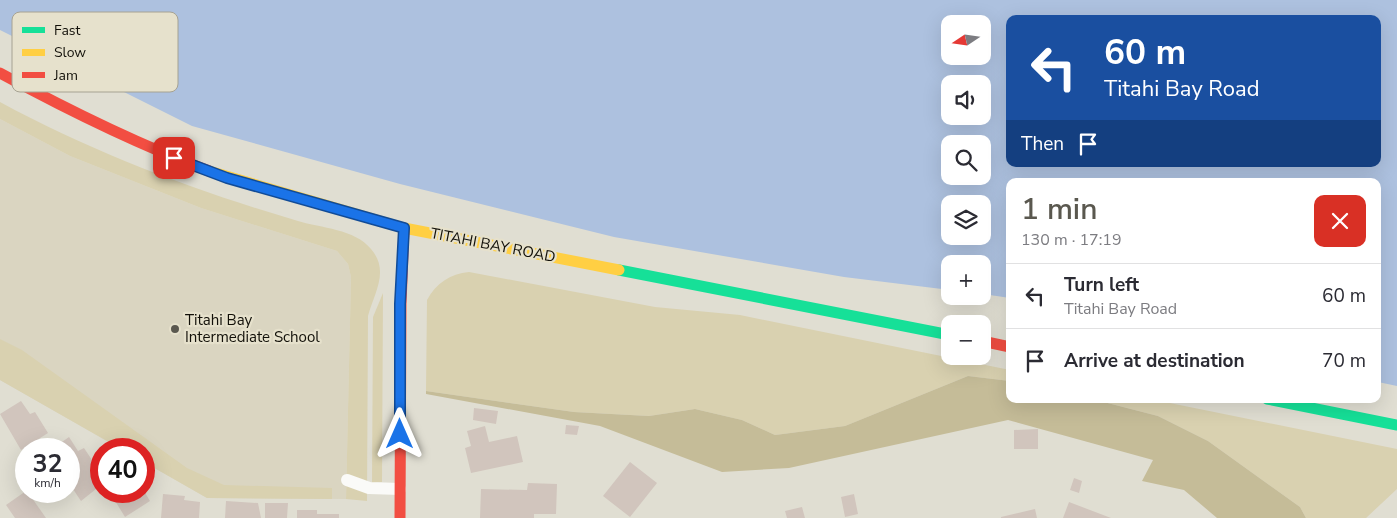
<!DOCTYPE html>
<html lang="en">
<head>
<meta charset="utf-8">
<style>
  body { margin:0; font-family:"Nunito Sans",sans-serif; background:#f7f7f7; color:#2b2b33; height:100vh; display:flex; flex-direction:column; font-size:19px; white-space:nowrap }
  * { box-sizing:border-box; margin:0 }
  p { font-size:16px; color:#7c7c81 }
  .icon { flex:none; width:28px; height:28px; fill:none; stroke:currentColor; stroke-width:2; stroke-linecap:round; stroke-linejoin:round }
  .map { position:relative; flex:1; overflow:hidden }
  .sheet { position:absolute; left:1006px; top:178px; width:375px; height:225px; display:flex; flex-direction:column; background:#fff; border-radius:10px; box-shadow:0 5px 20px #0002 }
  .sheet>* { flex:none }
  .hud { position:absolute; left:1006px; top:15px; width:375px; height:152px; border-radius:10px; box-shadow:0 5px 20px #0002; background:#1a4fa0; color:#fff; overflow:hidden }
  .needle { width:32px; rotate:257deg }
  .buttons { position:absolute; left:941px; top:15px; display:grid; gap:10px }
  .buttons a { display:grid; place-items:center; width:50px; height:50px; border-radius:10px; background:#fff; box-shadow:0 5px 20px #0002; font-size:25px }
  .speed { position:absolute; left:15px; top:438px; display:flex; gap:10px; font-size:25px; font-weight:700; text-align:center }
  .speed>* { display:grid; place-content:center; width:65px; height:65px; border-radius:50%; background:#fff; box-shadow:0 5px 20px #0002; line-height:1 }
  .speed small { font-size:12px; font-weight:400 }
  .speed .limit { border:8px solid #d22; background:#fff; color:#111 }
  .pin { position:absolute; display:grid; place-items:center; width:42px; height:42px; color:#fff; margin:-21px; border-radius:10px; box-shadow:0 2px 8px #0006 }
  .me { position:absolute; width:55px; margin:-28px; rotate:0deg; stroke-linejoin:round; filter:drop-shadow(0 0 4px #0008) }
  .turn { display:flex; align-items:center; gap:18px; height:105px; padding:0 15px; font-size:22px }
  .turn .icon { width:65px; height:65px; stroke-width:2.5 }
  .turn b { display:block; font-size:35px; line-height:42px }
  .then { display:flex; align-items:center; height:48px; padding:0 15px; background:#0003; gap:10px; font-size:19px }
  .round { display:grid; place-items:center; flex:none; width:52px; height:52px; border-radius:10px; background:#f7f7f7 }
  .head { display:flex; align-items:center; justify-content:space-between; height:85px; padding:0 15px }
  h1 { font-size:30px; font-weight:600; line-height:38px; color:#5a584f }
  ul { padding:0; list-style:none }
  li { display:flex; align-items:center; gap:15px; height:65px; padding:0 15px; border-top:1px solid #e1e1e2 }
  li div { flex:1 }
  li b { display:block; font-size:19px }
  li em { font-style:normal }
  .map>svg:first-child { display:block }
  .built { fill:#dad5c1 }
  .green { fill:#d9d1b0 }
  .forest { fill:#c5bc98 }
  .water { fill:#adc1df; fill-rule:evenodd }
  .building { fill:#d1c5bd }
  .lines { fill:none; stroke-linecap:round; stroke-linejoin:round }
  .lane { stroke:#fafaf8; stroke-width:12 }
  .fast { stroke:#16e098; stroke-width:11 }
  .slow { stroke:#ffcf43; stroke-width:11 }
  .jam { stroke:#f24e42; stroke-width:11 }
  .route-casing { stroke:#114b97; stroke-width:12 }
  .route { stroke:#1a73e8; stroke-width:9 }
  .poi-dot { fill:#5a584f; stroke:#e6e1cc; stroke-width:2 }
  .labels { text-anchor:middle; stroke-width:4.5; stroke-linejoin:round; paint-order:stroke }
  .street-label { font-size:15px; fill:#121009; stroke:#e6e1cc }
  .poi-label { font-size:15px; fill:#121009; stroke:#e6e1cc; text-anchor:start }
  .key { fill:#e6e1cc; stroke:#a6a292; stroke-width:1 }
  .key-label { font-size:14px; fill:#121009 }
</style>
</head>
<body>
<div class="map">
<svg width="1397" height="518" viewBox="0 0 1397 518">
  <rect width="100%" height="100%" fill="#e0ded2"/>
  <polygon class="built" points="0,119 70,156 201,208 337,251 348,264 351,277 346,499 207,498 144,462 144,449 121,449 0,380"/>
  <g class="green">
    <path d="M0,102C94,153 196,191 298,221C321,228 355,229 371,249C390,271 374,293 368,316L367,501L346,499L351,277L348,264L337,251L201,208L70,156L0,119Z"/>
    <path d="M469,272L655,307L740,315L1010,370V381L968,376L845,426L775,435L742,420L695,409L649,416L574,412L426,391L427,300C436,283 450,274 469,272Z"/>
    <polygon points="383,293 382,482 372,483 373,317"/>
    <polygon points="0,339 22,350 187,468 224,485 332,488 332,499 207,498 144,462 144,449 121,449 0,380"/>
    <polygon points="1092,399 1150,399 1397,449 1397,489 1366,518 1306,518 1300,507 1208,441 1158,416"/>
  </g>
  <polygon class="forest" points="968,376 1010,381 1010,399 1092,399 1158,416 1208,441 1300,507 1306,518 1217,518 1184,490 1142,481 1153,460 1008,420 789,468 722,472 600,426 426,394 426,391 574,412 649,416 695,409 742,420 775,435 845,426"/>
  <path class="water" d="M0,0H1397V386L1378,382V181H1010V298L983,294L982,264H950V290L844,277L614,237L400,184L192,126L0,30ZM1010,19H1378V164H1010ZM950,24H982V56H950ZM950,84H982V116H950ZM950,144H982V176H950ZM950,204H982V236H950Z"/>
  <g class="building">
    <polygon points="21,401 30,414 35,412 48,433 21,450 0,414"/>
    <polygon points="474,408 498,411 496,424 473,420"/>
    <polygon points="566,425 579,426 577,435 565,434"/>
    <polygon points="485,426 489,442 517,436 523,462 471,473 465,448 471,446 467,431"/>
    <polygon points="1038,429 1038,449 1014,449 1014,430"/>
    <polygon points="69,437 78,451 84,448 96,466 91,470 101,485 81,501 69,483 69,449 52,449"/>
    <polygon points="630,462 657,483 630,517 603,496"/>
    <polygon points="1074,478 1082,481 1079,493 1070,490"/>
    <polygon points="528,483 557,484 556,514 534,514 534,518 480,518 481,489 527,490"/>
    <polygon points="26,491 27,491 46,518 15,518 6,505"/>
    <polygon points="109,491 144,491 150,501 125,517"/>
    <polygon points="163,494 185,496 184,500 200,502 199,518 161,518"/>
    <polygon points="854,494 858,514 845,517 841,497"/>
    <polygon points="226,501 258,503 261,518 225,518"/>
    <polygon points="1069,502 1111,518 1063,518"/>
    <polygon points="265,503 288,503 287,518 265,518"/>
    <polygon points="802,507 805,518 787,518 785,511"/>
    <polygon points="1035,509 1037,518 1001,518 1001,517"/>
    <polygon points="297,510 317,510 317,514 339,514 339,518 297,518"/>
  </g>
  <g class="lines">
    <polyline class="lane" points="347,480 369,488 400,489"/>
    <g class="fast">
      <polyline points="619,270 950,335"/>
      <polyline points="1267,399 1397,425"/>
    </g>
    <polyline class="slow" points="209,171 404,228 619,270"/>
    <g class="jam">
      <path d="M0,73C68,110 137,144 209,171"/>
      <polyline points="982,341 1010,347"/>
      <polyline points="400,518 401,304 404,228"/>
    </g>
  </g>
  <g class="lines">
    <defs>
      <polyline id="route" points="174,158 227,178 404,228 400,304 400,434"/>
    </defs>
    <use href="#route" class="route-casing"/>
    <use href="#route" class="route"/>
  </g>
  <circle class="poi-dot" cx="175" cy="329" r="5"/>
  <g class="labels">
    <g class="street-label">
      <text transform="translate(493 245) rotate(11)" y="5">TITAHI BAY ROAD</text>
    </g>
    <g class="poi-label">
      <text x="185" y="325">Titahi Bay<tspan x="185" dy="17">Intermediate School</tspan></text>
    </g>
  </g>
  <rect x="12" y="12" width="166" height="80" rx="8" class="key"/>
  <rect x="22" y="27" width="23" height="6" fill="#16e098"/>
  <rect x="22" y="49" width="23" height="7" fill="#ffcf43"/>
  <rect x="22" y="72" width="23" height="6" fill="#f24e42"/>
  <g class="key-label">
    <text x="54" y="35">Fast</text>
    <text x="54" y="57">Slow</text>
    <text x="54" y="80">Jam</text>
  </g>
</svg>
<div class="buttons">
<a><svg class="needle" viewBox="-14 -14 28 28"><path d="M0-13l5 13h-10z" fill="#e53935"/><path d="M0 13l5-13h-10z" fill="#7c7c81"/></svg></a>
<a><svg class="icon" aria-label="sound" viewBox="0 0 24 24"><path d="M4 9h4l5-4v14l-5-4H4zM17 9q2 3 0 6"/></svg></a>
<a><svg class="icon" aria-label="search" viewBox="0 0 24 24"><circle cx="10" cy="10" r="6"/><path d="M15 15l6 6"/></svg></a>
<a><svg class="icon" aria-label="layers" viewBox="0 0 24 24"><path d="M12 4l9 5-9 5-9-5zM3 14l9 5 9-5"/></svg></a>
<a>+</a>
<a>−</a>
</div>
<div class="speed"><div>32<small>km/h</small></div><div class="limit">40</div></div>
<div class="pin" style="left:174px;top:158px;background:#d93025"><svg class="icon" aria-label="arrive" viewBox="0 0 24 24"><path d="M6 21V4h12l-3 4 3 4H6"/></svg></div>
<svg class="me" style="left:400px;top:434px" viewBox="-20 -20 40 40"><path d="M0-17L14 15 0 8-14 15z" fill="#1a73e8" stroke="#fff" stroke-width="4"/></svg>
<div class="hud">
<div class="turn"><svg class="icon" aria-label="left" viewBox="0 0 24 24"><path d="M17 20v-9H6M10 6l-5 5 5 5"/></svg><div><b>60 m</b>Titahi Bay Road</div></div>
<div class="then">Then<svg class="icon" aria-label="arrive" viewBox="0 0 24 24"><path d="M6 21V4h12l-3 4 3 4H6"/></svg></div>
</div>
<section class="sheet">
<div class="head"><div><h1>1 min</h1><p>130 m · 17:19</p></div><a class="round" style="background:#d93025;color:#fff"><svg class="icon" aria-label="close" viewBox="0 0 24 24"><path d="M6 6l12 12M18 6L6 18"/></svg></a></div>
<ul>
<li><svg class="icon" aria-label="left" viewBox="0 0 24 24"><path d="M17 20v-9H6M10 6l-5 5 5 5"/></svg><div><b>Turn left</b><p>Titahi Bay Road</p></div><em>60 m</em></li>
<li><svg class="icon" aria-label="arrive" viewBox="0 0 24 24"><path d="M6 21V4h12l-3 4 3 4H6"/></svg><div><b>Arrive at destination</b></div><em>70 m</em></li>
</ul>
</section>
</div>
</body>
</html>
